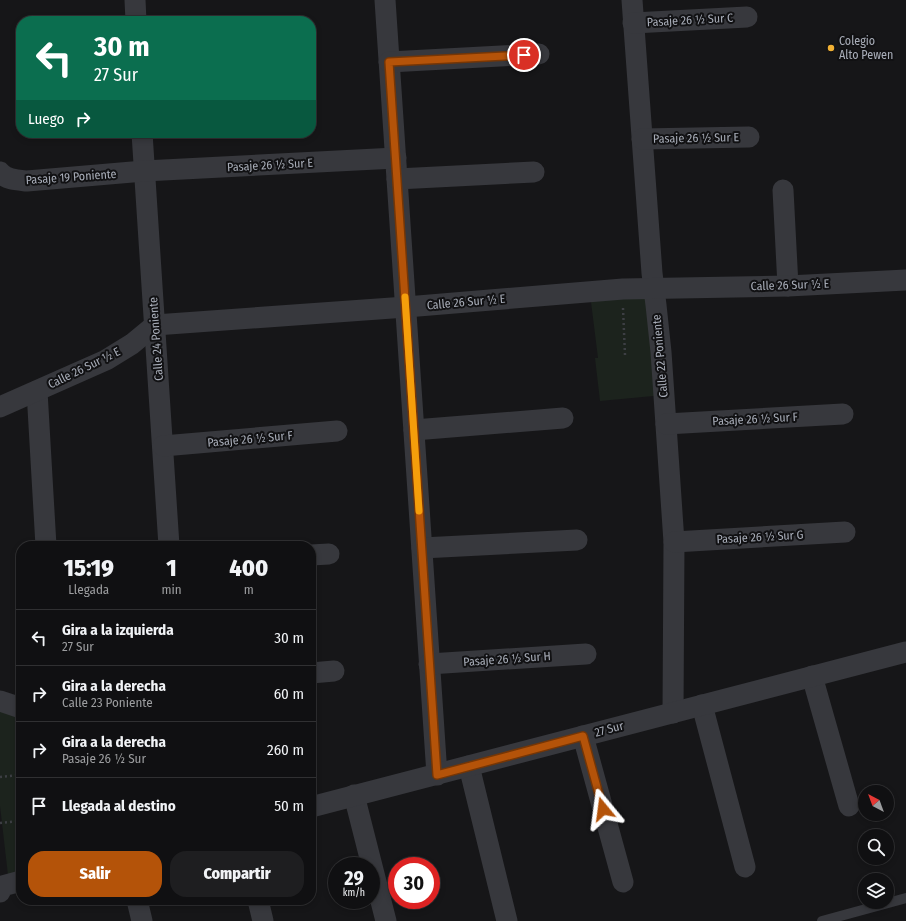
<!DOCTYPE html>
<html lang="es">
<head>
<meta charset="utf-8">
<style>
  body { margin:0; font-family:"Fira Sans Condensed",sans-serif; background:#1e1e20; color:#f1f3f6; height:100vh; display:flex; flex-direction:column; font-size:15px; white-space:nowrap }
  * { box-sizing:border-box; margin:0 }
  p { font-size:13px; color:#9c9d9f }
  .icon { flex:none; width:22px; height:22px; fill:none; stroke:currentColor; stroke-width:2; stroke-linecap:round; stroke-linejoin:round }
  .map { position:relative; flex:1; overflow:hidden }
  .panel { position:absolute; left:16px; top:541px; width:300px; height:364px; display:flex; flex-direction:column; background:#101012; border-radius:16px; box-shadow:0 2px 6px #0003,0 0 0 1px #303032 }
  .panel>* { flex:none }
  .guide { position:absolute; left:16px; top:16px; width:300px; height:122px; border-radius:16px; box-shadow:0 2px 6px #0003,0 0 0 1px #303032; background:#0b6e4f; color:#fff; overflow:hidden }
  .needle { width:26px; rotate:319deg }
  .controls { position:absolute; left:858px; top:785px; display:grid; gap:8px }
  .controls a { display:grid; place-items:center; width:36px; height:36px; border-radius:50%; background:#101012; box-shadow:0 2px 6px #0003,0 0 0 1px #303032; font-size:20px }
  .speed { position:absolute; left:328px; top:857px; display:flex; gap:8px; font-size:20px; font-weight:700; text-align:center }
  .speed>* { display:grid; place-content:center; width:52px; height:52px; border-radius:50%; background:#101012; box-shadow:0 2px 6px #0003,0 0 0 1px #303032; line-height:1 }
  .speed small { font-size:10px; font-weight:400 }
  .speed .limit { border:6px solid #d22; background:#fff; color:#111 }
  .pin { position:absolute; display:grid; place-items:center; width:34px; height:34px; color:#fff; margin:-17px; border:2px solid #fff; border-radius:50%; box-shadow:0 1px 4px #0007 }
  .me { position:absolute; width:44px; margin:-22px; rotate:344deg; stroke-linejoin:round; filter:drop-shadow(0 0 3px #0008) }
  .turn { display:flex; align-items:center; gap:14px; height:84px; padding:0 12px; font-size:18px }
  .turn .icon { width:52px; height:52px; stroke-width:2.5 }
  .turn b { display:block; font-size:28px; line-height:34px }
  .then { display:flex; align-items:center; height:38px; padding:0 12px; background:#0003; gap:8px; font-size:15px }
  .eta { display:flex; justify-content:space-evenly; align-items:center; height:68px; text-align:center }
  .eta b { font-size:24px; font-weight:800; line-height:28px }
  .cta { display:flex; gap:8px; margin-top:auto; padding:8px 12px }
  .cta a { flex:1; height:46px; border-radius:16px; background:#b45309; color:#fff; font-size:16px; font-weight:800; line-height:46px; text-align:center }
  .cta a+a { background:#1e1e20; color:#f1f3f6 }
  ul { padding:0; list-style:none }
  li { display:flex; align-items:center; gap:12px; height:56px; padding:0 12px; border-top:1px solid #303032 }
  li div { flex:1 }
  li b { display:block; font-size:15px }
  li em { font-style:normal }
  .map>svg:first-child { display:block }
  .park { fill:#1c231d }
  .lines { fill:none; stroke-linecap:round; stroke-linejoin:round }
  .path { stroke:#3d3f44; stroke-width:2.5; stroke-dasharray:2 3; stroke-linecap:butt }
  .lane { stroke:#37383d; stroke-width:10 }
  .street { stroke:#37383d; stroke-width:21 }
  .route-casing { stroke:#753606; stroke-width:10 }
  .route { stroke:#b45309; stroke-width:7 }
  .slow { stroke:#f59e0b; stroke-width:7 }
  .poi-dot { fill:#f2b134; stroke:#111113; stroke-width:1.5 }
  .labels { text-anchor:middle; stroke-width:4; stroke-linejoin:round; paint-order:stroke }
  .street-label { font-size:12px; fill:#a8adb8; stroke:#111113 }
  .poi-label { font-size:12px; fill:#a8adb8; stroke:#111113; text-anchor:start }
</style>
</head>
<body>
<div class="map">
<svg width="906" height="921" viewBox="0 0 906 921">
  <rect width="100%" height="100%" fill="#161618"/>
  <g class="park">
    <polygon points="651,289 664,395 600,401 595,358 598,358 590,294"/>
    <polygon points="0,701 21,708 21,871 8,875 0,806"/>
  </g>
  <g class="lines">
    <g class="path">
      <polyline points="623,308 625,355"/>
      <polyline points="0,777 21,775"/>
      <polyline points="0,823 21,821"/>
    </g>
    <polyline class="lane" points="822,921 906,898"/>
    <g class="street">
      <polyline points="135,0 136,21"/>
      <polyline points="385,0 437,775"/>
      <polyline points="632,0 652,273 656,305 661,352 674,542 673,713"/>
      <polyline points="633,23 747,17"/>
      <polyline points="389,62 539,54"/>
      <polyline points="142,133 169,546"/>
      <polyline points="642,139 749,137"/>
      <path d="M0,172C6,180 17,180 27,181L144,171L396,158"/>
      <polyline points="397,179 534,172"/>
      <polyline points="783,190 788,286"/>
      <polyline points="37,391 46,546"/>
      <polyline points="0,407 106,360 132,344 155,325 406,307 623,289 788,286 906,280"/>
      <polyline points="666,424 843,414"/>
      <polyline points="414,430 563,418"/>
      <polyline points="163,446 337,431"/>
      <polyline points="674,542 845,532"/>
      <polyline points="422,548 577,540"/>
      <polyline points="311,555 329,554"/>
      <polyline points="429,664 586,654"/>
      <polyline points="311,673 334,671"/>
      <polyline points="812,676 849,806"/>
      <polyline points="0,701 21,708"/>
      <polyline points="702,705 745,867"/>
      <polyline points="583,736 623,882"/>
      <polyline points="469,766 507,921"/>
      <polyline points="354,795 386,921"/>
      <polyline points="311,807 906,652"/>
      <polyline points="0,892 2,886 21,881"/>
      <polyline points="137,900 142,921"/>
      <polyline points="258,900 263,921"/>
    </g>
  </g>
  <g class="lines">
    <defs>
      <polyline id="route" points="524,55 389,62 437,775 583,736 603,809"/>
    </defs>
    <use href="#route" class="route-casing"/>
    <use href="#route" class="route"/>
    <polyline class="slow" points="405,297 419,511"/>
  </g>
  <circle class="poi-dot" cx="831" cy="48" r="4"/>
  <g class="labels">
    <g class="street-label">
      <text transform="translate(690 20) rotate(-3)" y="4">Pasaje 26 ½ Sur C</text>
      <text transform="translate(696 138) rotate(-1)" y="4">Pasaje 26 ½ Sur E</text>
      <text transform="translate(270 165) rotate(-3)" y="4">Pasaje 26 ½ Sur E</text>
      <text transform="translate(71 177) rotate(-4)" y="4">Pasaje 19 Poniente</text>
      <text transform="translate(790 285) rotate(-2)" y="4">Calle 26 Sur ½ E</text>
      <text transform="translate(466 302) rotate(-5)" y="4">Calle 26 Sur ½ E</text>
      <text transform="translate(156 339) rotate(-94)" y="4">Calle 24 Poniente</text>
      <text transform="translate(660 356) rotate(-95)" y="4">Calle 22 Poniente</text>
      <text transform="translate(84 368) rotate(-26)" y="4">Calle 26 Sur ½ E</text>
      <text transform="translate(755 419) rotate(-3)" y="4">Pasaje 26 ½ Sur F</text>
      <text transform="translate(250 439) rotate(-5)" y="4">Pasaje 26 ½ Sur F</text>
      <text transform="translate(760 537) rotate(-3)" y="4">Pasaje 26 ½ Sur G</text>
      <text transform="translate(507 659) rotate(-4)" y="4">Pasaje 26 ½ Sur H</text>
      <text transform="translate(609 729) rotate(-15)" y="4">27 Sur</text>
    </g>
    <g class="poi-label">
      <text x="839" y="45">Colegio<tspan x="839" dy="14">Alto Pewen</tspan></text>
    </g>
  </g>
</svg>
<div class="controls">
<a><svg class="needle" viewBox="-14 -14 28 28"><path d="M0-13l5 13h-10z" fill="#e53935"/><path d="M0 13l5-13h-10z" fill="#9c9d9f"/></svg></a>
<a><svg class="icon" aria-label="search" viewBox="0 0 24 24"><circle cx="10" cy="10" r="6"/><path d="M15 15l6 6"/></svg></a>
<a><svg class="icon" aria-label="layers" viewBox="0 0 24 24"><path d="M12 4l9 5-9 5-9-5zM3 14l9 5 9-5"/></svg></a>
</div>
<div class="speed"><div>29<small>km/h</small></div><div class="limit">30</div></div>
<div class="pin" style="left:524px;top:55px;background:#d93025"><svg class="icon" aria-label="arrive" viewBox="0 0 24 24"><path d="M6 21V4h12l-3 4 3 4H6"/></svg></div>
<svg class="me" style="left:603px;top:809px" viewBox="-20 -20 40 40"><path d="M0-17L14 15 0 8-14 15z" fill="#b45309" stroke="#fff" stroke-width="4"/></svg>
<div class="guide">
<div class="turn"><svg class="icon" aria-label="left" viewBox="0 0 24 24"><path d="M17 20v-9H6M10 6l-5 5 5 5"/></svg><div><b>30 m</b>27 Sur</div></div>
<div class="then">Luego<svg class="icon" aria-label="right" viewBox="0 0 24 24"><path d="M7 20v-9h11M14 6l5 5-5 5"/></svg></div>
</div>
<section class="panel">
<div class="eta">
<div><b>15:19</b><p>Llegada</p></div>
<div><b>1</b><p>min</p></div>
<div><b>400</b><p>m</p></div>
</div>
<ul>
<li><svg class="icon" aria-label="left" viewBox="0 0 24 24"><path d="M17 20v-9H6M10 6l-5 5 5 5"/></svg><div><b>Gira a la izquierda</b><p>27 Sur</p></div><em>30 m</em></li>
<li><svg class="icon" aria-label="right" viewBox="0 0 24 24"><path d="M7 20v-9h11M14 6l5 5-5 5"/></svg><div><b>Gira a la derecha</b><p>Calle 23 Poniente</p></div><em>60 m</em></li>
<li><svg class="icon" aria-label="right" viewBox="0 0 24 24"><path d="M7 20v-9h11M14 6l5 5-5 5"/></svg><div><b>Gira a la derecha</b><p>Pasaje 26 ½ Sur</p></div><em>260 m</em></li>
<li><svg class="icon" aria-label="arrive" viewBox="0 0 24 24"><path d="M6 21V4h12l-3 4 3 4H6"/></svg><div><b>Llegada al destino</b></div><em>50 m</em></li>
</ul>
<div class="cta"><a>Salir</a><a>Compartir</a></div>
</section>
</div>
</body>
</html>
